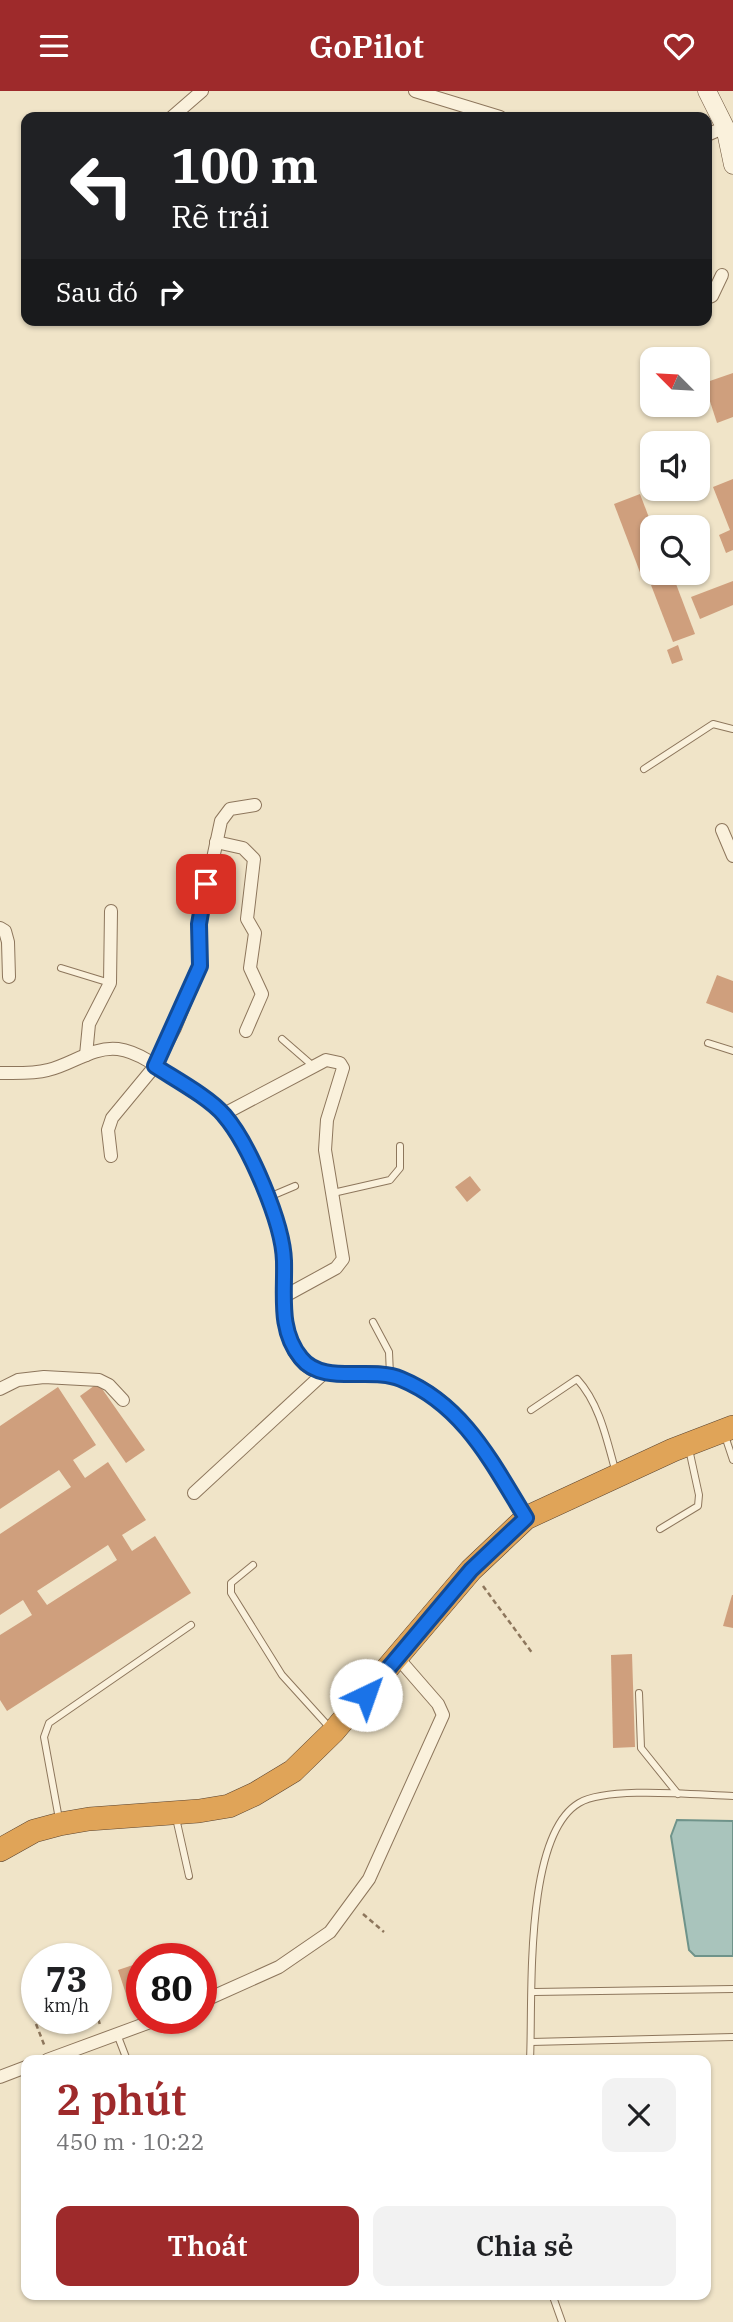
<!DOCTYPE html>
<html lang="vi">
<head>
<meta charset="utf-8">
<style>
  body { margin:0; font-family:"IBM Plex Serif",serif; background:#f2f2f2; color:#202124; height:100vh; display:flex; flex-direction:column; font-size:26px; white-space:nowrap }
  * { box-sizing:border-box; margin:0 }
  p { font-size:23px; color:#757577 }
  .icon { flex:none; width:38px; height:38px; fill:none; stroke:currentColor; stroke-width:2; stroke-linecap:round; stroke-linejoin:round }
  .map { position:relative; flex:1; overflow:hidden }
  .side { position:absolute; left:21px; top:1964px; width:690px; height:245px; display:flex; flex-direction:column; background:#fff; border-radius:14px; box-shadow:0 2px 5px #0004 }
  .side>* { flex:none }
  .guide { position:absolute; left:21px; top:21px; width:691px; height:214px; border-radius:14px; box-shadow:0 2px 5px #0004; background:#202124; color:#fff; overflow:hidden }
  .needle { width:46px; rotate:294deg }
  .tools { position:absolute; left:640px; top:256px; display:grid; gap:14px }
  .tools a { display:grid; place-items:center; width:70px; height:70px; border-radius:14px; background:#fff; box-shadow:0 2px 5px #0004; font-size:35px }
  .speed { position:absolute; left:21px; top:1852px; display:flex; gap:14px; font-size:35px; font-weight:700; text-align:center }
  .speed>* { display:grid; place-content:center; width:91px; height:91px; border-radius:50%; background:#fff; box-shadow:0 2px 5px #0004; line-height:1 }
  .speed small { font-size:18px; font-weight:400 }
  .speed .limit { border:10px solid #d22; background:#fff; color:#111 }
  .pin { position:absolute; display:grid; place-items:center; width:60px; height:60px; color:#fff; margin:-30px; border-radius:14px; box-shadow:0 4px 10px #0006 }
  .me { position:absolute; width:77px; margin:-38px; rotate:42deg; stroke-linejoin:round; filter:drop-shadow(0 0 5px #0008) }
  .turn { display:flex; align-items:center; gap:24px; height:147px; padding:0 35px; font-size:32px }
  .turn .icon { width:91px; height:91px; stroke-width:2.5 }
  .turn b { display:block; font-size:49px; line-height:60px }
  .then { display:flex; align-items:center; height:66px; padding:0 35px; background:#0003; gap:14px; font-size:26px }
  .round { display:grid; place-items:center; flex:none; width:74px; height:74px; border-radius:14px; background:#f2f2f2 }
  .head { display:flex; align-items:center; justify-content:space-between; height:119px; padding:0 35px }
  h1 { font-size:42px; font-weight:600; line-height:52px; color:#9e2a2b }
  .primary-button { display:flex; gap:14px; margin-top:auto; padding:14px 35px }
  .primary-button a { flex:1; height:80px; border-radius:14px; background:#9e2a2b; color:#fff; font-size:28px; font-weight:600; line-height:80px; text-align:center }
  .primary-button a+a { background:#f2f2f2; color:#202124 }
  header { display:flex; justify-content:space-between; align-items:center; height:91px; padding:0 35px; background:#9e2a2b; color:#fff; font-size:32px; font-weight:600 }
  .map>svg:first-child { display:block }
  .water { fill:#a9c4bc; stroke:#6f938a; stroke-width:2 }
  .building { fill:#cf9f7d; fill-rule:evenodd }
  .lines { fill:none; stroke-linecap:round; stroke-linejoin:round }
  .lane-casing { stroke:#8d765c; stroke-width:8 }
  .street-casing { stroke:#8d765c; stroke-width:14 }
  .secondary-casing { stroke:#6f573f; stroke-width:19 }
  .highway-casing { stroke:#5b4430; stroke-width:24 }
  .path { stroke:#8d765c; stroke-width:2.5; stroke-dasharray:5 3.5; stroke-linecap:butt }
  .lane { stroke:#faf1dc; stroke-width:6 }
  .street { stroke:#faf1dc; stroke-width:12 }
  .secondary { stroke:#faf1dc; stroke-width:18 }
  .highway { stroke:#e0a458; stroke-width:23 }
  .route-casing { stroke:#114b97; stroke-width:18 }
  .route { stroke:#1a73e8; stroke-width:12 }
</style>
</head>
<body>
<header><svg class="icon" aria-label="menu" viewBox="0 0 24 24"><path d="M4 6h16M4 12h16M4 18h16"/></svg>GoPilot<svg class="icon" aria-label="heart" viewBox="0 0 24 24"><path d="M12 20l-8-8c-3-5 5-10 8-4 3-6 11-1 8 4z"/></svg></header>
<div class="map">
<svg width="733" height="2231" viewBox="0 0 733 2231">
  <rect width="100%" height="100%" fill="#f0e4c8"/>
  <polygon class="water" points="677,1729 733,1730 733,1865 695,1865 689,1859 671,1745"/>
  <g class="building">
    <polygon points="733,282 733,326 717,332 704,292"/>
    <polygon points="733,388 733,459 726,462 719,444 730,439 713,396"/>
    <polygon points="640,403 653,437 653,480 641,484 614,413"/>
    <polygon points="673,485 695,543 673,551 651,494"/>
    <polygon points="733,490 733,514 700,528 691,506"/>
    <polygon points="678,554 683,569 672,573 667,559"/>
    <polygon points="717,884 733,890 733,922 706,912"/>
    <polygon points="470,1085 481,1099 467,1111 455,1096"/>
    <polygon points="98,1292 145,1359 126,1372 80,1305"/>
    <path d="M58,1296L96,1354L73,1369L85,1387L108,1371L146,1429L122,1444L132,1460L155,1445L191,1502L7,1620L0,1609V1544L32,1524L23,1509L0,1524V1443L71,1396L59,1379L0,1418V1335ZM108,1454L117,1469L47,1514L37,1500Z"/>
    <polygon points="732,1504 733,1504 733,1537 723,1535"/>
    <polygon points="632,1563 635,1656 613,1657 611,1564"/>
    <polygon points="142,1871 142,1908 129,1912 118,1879"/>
  </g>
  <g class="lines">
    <defs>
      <g id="lane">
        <polyline points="644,678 713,633 733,638"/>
        <polyline points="61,877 110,892"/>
        <polyline points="282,948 313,975"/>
        <polyline points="708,952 733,960"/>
        <polyline points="333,1102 390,1089 400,1077 400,1055"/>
        <polyline points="269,1106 295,1095"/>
        <polyline points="373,1231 389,1261 390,1284"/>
        <path d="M531,1319L577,1288C600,1313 607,1350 616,1382"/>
        <polyline points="725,1345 733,1369"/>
        <polyline points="660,1438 698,1415 699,1404 689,1358"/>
        <polyline points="253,1474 231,1492 231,1502 282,1584 330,1637"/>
        <polyline points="639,1602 641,1657 678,1703"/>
        <polyline points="176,1727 189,1785"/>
        <polyline points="59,1728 44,1646 49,1632 191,1534"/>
        <polyline points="534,1901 733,1898"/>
        <polyline points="117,1943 127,1969"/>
        <polyline points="531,1951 733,1946"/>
        <path d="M530,1969C533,1910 523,1745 579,1712C608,1695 697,1704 733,1705"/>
        <polyline points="552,2203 562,2231"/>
      </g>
      <g id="street">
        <polyline points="415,0 500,26"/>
        <polyline points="172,26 202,0"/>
        <polyline points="707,44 725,36"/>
        <polyline points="707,207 712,205 722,184"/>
        <polyline points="722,739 733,765"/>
        <polyline points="216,751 243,757 254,768 247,828 255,842 250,877 262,903 246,940"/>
        <polyline points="0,837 5,840 8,851 9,886"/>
        <polyline points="86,964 89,933 110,892 111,820"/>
        <path d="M0,982C15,982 33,983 48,979C71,974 93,955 118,958C141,961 165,981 183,994C196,1003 215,1013 225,1025C248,1054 271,1104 279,1140C289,1179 271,1249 308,1276C327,1290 359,1278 381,1282C456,1295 490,1369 526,1427"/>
        <polyline points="224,1023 326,969 340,972 343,977 327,1029 325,1059 343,1168 336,1177 283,1206"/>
        <polyline points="111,1065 108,1039 112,1027 155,975 175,937 200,875 199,833 221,730 230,718 255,714"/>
        <polyline points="0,1298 18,1289 44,1286 99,1289 109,1294 123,1309"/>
        <polyline points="194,1402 325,1281"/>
        <polyline points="201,1911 279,1876 330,1841 369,1788 443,1624 438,1613 398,1567"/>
        <polyline points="47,1969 161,1927"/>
        <polyline points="0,1986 26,1976"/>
      </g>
      <polyline id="secondary" points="707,0 725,36 733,74"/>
      <polyline id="highway" points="0,1759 34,1740 60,1733 89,1728 199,1720 229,1715 255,1703 293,1680 333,1641 471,1479 526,1427 673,1359 733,1336"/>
    </defs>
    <use href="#lane" class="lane-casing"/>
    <use href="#street" class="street-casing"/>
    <use href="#secondary" class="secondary-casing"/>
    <use href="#highway" class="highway-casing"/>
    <g class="path">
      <polyline points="483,1495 533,1563"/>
      <polyline points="363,1823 384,1841"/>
      <polyline points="96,1920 100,1934"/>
      <polyline points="36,1933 45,1956"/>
    </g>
    <use href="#lane" class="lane"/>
    <use href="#street" class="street"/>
    <use href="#secondary" class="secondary"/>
    <use href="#highway" class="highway"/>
  </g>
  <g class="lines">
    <defs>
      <path id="route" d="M206,793L199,833L200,875L155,975C175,988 210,1007 224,1024C249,1053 283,1132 284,1170C285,1204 278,1239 301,1267C323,1295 371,1275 401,1288C464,1314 492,1372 526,1427L471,1479L366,1604"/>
    </defs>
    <use href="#route" class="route-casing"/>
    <use href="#route" class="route"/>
  </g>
</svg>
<div class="tools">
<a><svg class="needle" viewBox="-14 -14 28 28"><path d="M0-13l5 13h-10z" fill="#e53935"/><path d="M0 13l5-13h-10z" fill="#757577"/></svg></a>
<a><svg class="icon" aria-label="sound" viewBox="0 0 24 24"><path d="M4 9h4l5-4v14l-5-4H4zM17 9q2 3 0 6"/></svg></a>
<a><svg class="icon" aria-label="search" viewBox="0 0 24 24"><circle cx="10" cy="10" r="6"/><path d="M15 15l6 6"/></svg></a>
</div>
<div class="speed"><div>73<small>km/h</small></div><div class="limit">80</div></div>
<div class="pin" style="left:206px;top:793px;background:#d93025"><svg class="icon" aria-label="arrive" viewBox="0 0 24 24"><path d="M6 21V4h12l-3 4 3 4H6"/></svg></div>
<svg class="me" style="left:366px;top:1604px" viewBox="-20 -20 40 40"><circle r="19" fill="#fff"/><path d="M0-13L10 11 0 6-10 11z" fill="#1a73e8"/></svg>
<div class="guide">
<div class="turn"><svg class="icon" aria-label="left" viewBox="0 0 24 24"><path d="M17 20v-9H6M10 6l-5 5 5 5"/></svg><div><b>100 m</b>Rẽ trái</div></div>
<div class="then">Sau đó<svg class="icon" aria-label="right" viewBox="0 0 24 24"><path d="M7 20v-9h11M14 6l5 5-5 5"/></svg></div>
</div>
<section class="side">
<div class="head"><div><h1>2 phút</h1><p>450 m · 10:22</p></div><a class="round"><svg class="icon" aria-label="close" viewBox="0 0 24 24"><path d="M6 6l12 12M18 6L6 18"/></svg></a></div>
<div class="primary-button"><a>Thoát</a><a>Chia sẻ</a></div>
</section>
</div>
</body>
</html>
